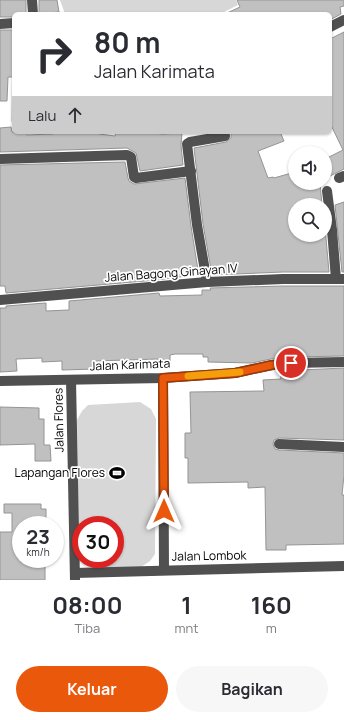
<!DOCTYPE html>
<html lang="id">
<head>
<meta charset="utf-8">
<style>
  body { margin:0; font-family:Manrope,sans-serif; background:#f7f7f7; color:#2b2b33; height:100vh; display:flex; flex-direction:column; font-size:15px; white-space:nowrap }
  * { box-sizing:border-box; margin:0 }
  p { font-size:13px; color:#7c7c81 }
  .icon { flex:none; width:22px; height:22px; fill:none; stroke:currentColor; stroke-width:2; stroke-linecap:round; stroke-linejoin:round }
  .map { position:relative; height:580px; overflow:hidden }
  .drawer { display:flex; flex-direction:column; background:#fff; flex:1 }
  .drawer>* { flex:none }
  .hud { position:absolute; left:12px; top:12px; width:320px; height:122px; border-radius:6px; box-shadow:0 1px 3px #0004; background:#fff; color:#2b2b33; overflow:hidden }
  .controls { position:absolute; left:288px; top:146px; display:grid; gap:8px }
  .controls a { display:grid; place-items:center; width:44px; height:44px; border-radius:50%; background:#fff; box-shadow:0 1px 3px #0004; font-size:20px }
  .speed { position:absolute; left:12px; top:516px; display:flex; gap:8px; font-size:20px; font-weight:700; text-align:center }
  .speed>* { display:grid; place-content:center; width:52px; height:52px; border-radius:50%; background:#fff; box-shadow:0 1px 3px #0004; line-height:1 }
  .speed small { font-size:10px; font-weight:400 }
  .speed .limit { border:6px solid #d22; background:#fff; color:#111 }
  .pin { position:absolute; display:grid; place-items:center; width:34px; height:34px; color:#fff; margin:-17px; border:2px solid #fff; border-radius:50%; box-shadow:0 1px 4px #0007 }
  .me { position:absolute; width:44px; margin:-22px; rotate:0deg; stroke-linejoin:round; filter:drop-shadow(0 0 3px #0008) }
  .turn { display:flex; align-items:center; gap:14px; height:84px; padding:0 16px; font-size:18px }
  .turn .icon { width:52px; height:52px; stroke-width:2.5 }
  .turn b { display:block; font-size:28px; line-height:34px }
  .then { display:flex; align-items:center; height:38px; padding:0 16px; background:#0003; gap:8px; font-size:15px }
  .eta { display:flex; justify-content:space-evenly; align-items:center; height:68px; text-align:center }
  .eta b { font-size:24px; font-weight:700; line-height:28px }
  .action { display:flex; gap:8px; margin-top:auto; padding:8px 16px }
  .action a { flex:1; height:46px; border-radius:24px; background:#ea580c; color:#fff; font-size:16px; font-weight:700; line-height:46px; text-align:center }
  .action a+a { background:#f7f7f7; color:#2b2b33 }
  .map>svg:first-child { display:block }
  .green { fill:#d7d7d7 }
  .building { fill:#c0c0c0; stroke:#949494 }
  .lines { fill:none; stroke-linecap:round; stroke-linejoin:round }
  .minor { stroke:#505050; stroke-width:10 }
  .route-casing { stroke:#983908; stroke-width:10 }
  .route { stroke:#ea580c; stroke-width:7 }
  .slow { stroke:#f59e0b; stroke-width:7 }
  .labels { text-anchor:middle; stroke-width:3.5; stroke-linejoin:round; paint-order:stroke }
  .street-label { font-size:12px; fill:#000; stroke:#fff }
  .poi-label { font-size:12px; fill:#000; stroke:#fff; text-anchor:end }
</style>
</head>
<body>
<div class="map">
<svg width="344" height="580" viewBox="0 0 344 580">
  <rect width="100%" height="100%" fill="#fff"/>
  <g class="green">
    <polygon points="60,0 236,0 238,5 220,14 65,14"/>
    <polygon points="12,80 14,80 14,121 11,122"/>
    <polygon points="140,402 151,409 156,419 155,554 150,561 141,567 94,568 83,562 81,559 115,559 115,525 81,525 81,558 79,554 77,420 82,411 88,405"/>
  </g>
  <g class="building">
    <polygon points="0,0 26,0 26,14 14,14 14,17 0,17"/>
    <polygon points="39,0 57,0 59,12 39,14"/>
    <polygon points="237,0 344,0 344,6 340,7 341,14 330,20 330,14 225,14 240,7"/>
    <polygon points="0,30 14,30 14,77 8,77 7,101 0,101"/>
    <polygon points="344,32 344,169 330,176 325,165 325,159 343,150 330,123 330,39"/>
    <polygon points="11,127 12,132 27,132 27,135 53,134 53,132 99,132 99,134 115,136 116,132 147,132 162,134 182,133 181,145 183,165 140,171 136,153 127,148 0,152 0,128"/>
    <polygon points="231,132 280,132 284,141 258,151 268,178 273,177 274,178 295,172 295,183 320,183 322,205 295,205 295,235 325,235 325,227 329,272 283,272 212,275 203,224 194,148 226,142 231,138"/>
    <polygon points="125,162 128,178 129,181 134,184 185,178 191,226 198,270 187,271 187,276 156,280 6,293 5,286 0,286 0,165"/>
    <polygon points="344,202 344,272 342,272 335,205"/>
    <polygon points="283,286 344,286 344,356 290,357 271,359 252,363 208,362 208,357 203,357 203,354 175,354 170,355 170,363 158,363 158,359 95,361 95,369 62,370 62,361 42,362 42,358 16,359 17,371 0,372 0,308 6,308 6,306 46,303 46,311 69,310 69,301 159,293 160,296 202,295 202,290 211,290 210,288"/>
    <polygon points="344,368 344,440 279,438 274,440 273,444 275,449 279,450 344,453 344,475 342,495 344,495 344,544 286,545 286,550 266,550 265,487 248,488 248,482 188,483 188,458 185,458 185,433 191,433 190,392 264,391 263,380 281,379 280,371"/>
    <polygon points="0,407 39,408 39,419 44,419 44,445 50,445 51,461 35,461 35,444 0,445"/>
    <polygon points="4,504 41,504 41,509 46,509 46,523 42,523 42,525 21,525 21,559 45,559 45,580 0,580 0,532 12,532 12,513 4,513"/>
  </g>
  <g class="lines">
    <g class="minor">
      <polyline points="32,0 33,14"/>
      <polyline points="0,24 14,23"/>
      <polyline points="330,27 344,20"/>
      <polyline points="0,159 127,155 131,157 134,177 136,178 191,171"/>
      <polyline points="339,178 344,176"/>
      <polyline points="327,191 332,230 336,279"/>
      <polyline points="207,282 197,225 187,144 190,142 225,136 224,132"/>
      <polyline points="0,300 207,282 283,279 344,279"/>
      <polyline points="163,378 164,570"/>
      <polyline points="71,380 75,580"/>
      <polyline points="0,381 163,378 235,373 272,365 291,363 344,362"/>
      <polyline points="279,444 344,447"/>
      <polyline points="75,573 344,566"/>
    </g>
  </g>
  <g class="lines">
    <defs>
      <polyline id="route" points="164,511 163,378 235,373 272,365 291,363"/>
    </defs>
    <use href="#route" class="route-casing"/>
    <use href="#route" class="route"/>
    <polyline class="slow" points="188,376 240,372"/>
  </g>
  <defs>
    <symbol id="stadium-bare" viewBox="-9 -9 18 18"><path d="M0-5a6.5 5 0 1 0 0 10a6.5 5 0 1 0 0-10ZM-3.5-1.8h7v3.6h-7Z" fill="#000" stroke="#fff" stroke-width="2.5" paint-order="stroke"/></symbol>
  </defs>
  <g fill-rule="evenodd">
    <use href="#stadium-bare" x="106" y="462" width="22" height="22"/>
  </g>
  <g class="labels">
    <g class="street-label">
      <text transform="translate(171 273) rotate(-4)" y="4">Jalan Bagong Ginayan IV</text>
      <text transform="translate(130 365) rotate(-2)" y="4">Jalan Karimata</text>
      <text transform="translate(59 420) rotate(-91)" y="4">Jalan Flores</text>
      <text transform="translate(209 556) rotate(-1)" y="4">Jalan Lombok</text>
    </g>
    <g class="poi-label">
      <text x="105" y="477">Lapangan Flores</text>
    </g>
  </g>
</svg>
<div class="controls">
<a><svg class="icon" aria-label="sound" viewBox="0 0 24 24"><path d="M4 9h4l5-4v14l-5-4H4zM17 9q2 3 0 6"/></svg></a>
<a><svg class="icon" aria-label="search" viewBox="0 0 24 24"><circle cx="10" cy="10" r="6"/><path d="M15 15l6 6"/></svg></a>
</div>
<div class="speed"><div>23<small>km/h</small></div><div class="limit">30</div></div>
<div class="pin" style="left:291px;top:363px;background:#d93025"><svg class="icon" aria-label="arrive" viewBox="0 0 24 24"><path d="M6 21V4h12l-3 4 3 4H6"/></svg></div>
<svg class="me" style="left:164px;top:511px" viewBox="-20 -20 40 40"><path d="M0-17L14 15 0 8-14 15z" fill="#ea580c" stroke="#fff" stroke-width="4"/></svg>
<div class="hud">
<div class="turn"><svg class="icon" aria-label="right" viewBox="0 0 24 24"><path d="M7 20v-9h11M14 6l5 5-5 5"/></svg><div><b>80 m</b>Jalan Karimata</div></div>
<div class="then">Lalu<svg class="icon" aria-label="ahead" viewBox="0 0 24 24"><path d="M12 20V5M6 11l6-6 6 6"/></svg></div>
</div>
</div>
<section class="drawer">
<div class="eta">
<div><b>08:00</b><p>Tiba</p></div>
<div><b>1</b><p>mnt</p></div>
<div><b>160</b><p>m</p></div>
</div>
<div class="action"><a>Keluar</a><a>Bagikan</a></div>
</section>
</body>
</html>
